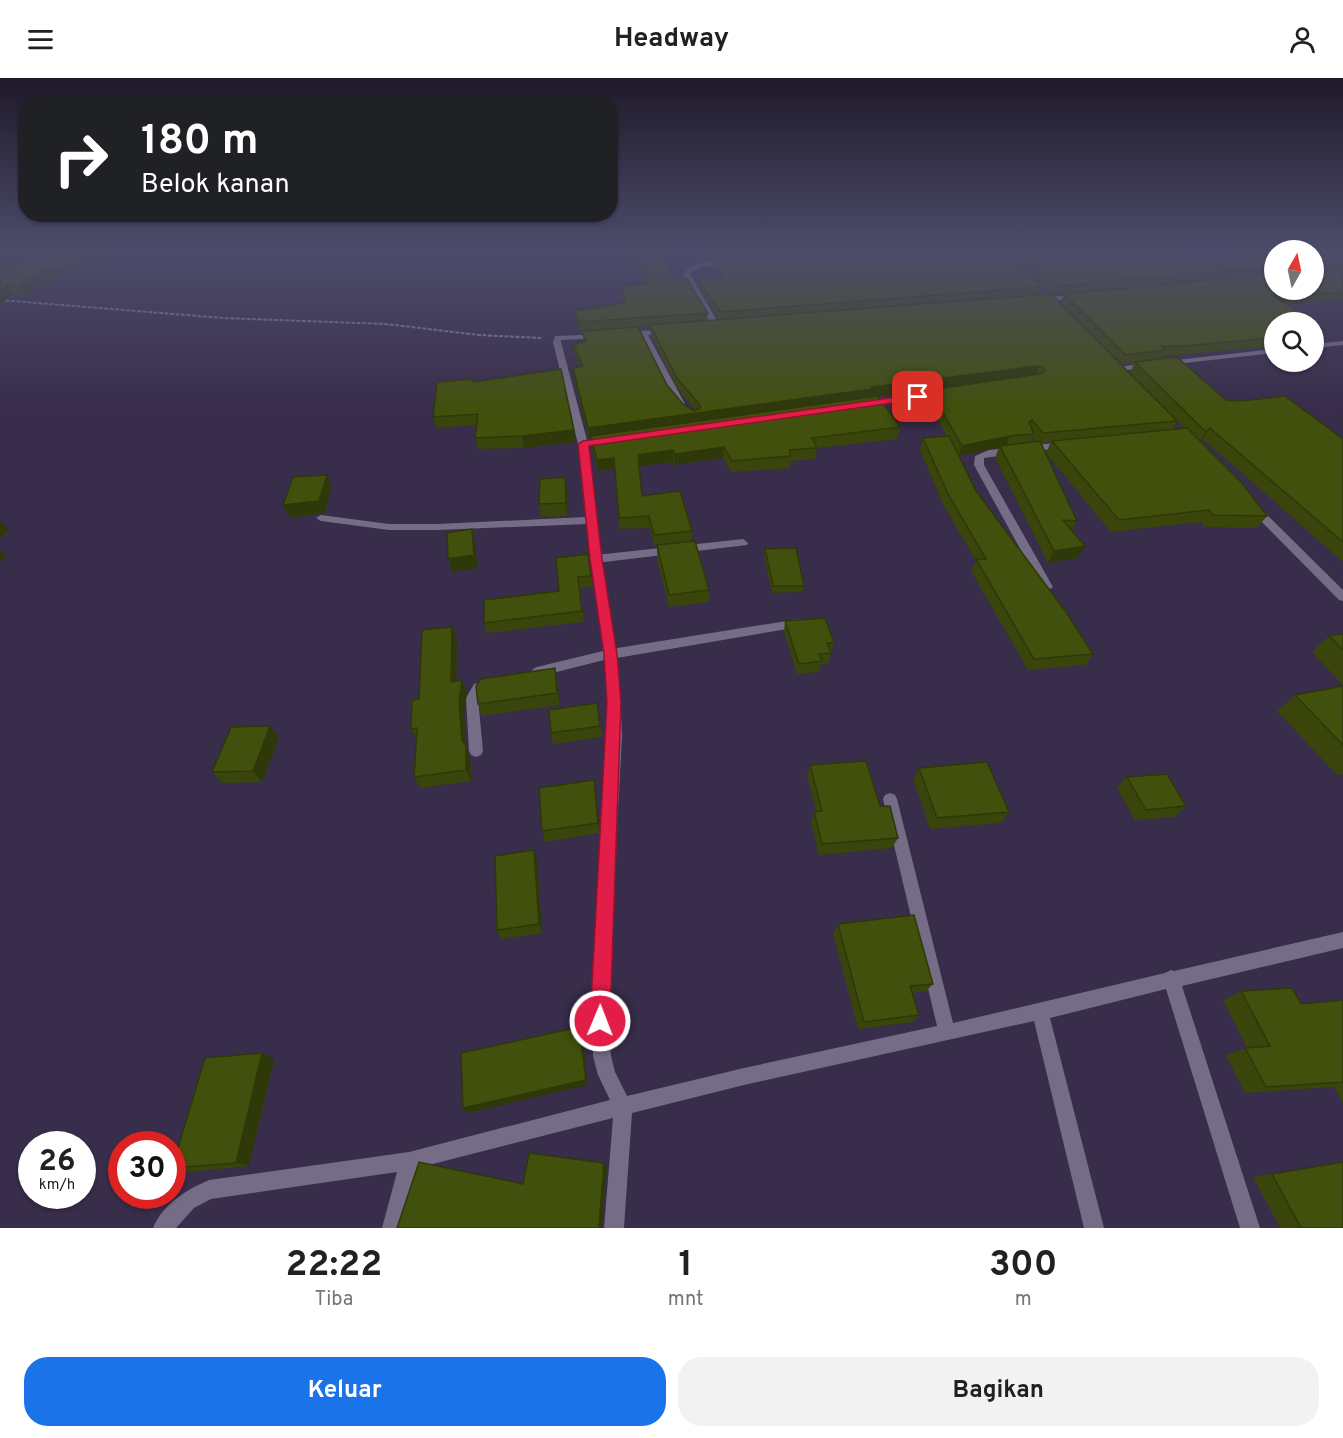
<!DOCTYPE html>
<html lang="id">
<head>
<meta charset="utf-8">
<style>
  body { margin:0; font-family:Overpass,sans-serif; background:#f2f2f2; color:#202124; height:100vh; display:flex; flex-direction:column; font-size:22px; white-space:nowrap }
  * { box-sizing:border-box; margin:0 }
  p { font-size:20px; color:#757577 }
  .icon { flex:none; width:33px; height:33px; fill:none; stroke:currentColor; stroke-width:2; stroke-linecap:round; stroke-linejoin:round }
  .map { position:relative; height:1150px; overflow:hidden }
  .side { display:flex; flex-direction:column; background:#fff; flex:1 }
  .side>* { flex:none }
  .hud { position:absolute; left:18px; top:18px; width:600px; height:126px; border-radius:24px; box-shadow:0 2px 4px #0004; background:#202124; color:#fff; overflow:hidden }
  .needle { width:39px; rotate:9deg }
  .buttons { position:absolute; left:1264px; top:162px; display:grid; gap:12px }
  .buttons a { display:grid; place-items:center; width:60px; height:60px; border-radius:50%; background:#fff; box-shadow:0 2px 4px #0004; font-size:30px }
  .speed { position:absolute; left:18px; top:1053px; display:flex; gap:12px; font-size:30px; font-weight:700; text-align:center }
  .speed>* { display:grid; place-content:center; width:78px; height:78px; border-radius:50%; background:#fff; box-shadow:0 2px 4px #0004; line-height:1 }
  .speed small { font-size:15px; font-weight:400 }
  .speed .limit { border:9px solid #d22; background:#fff; color:#111 }
  .pin { position:absolute; display:grid; place-items:center; width:51px; height:51px; color:#fff; margin:-26px; border-radius:12px; box-shadow:0 3px 9px #0006 }
  .me { position:absolute; width:66px; margin:-33px; rotate:1deg; stroke-linejoin:round; filter:drop-shadow(0 0 4px #0008) }
  .turn { display:flex; align-items:center; gap:21px; height:126px; padding:0 24px; font-size:27px }
  .turn .icon { width:78px; height:78px; stroke-width:2.5 }
  .turn b { display:block; font-size:42px; line-height:51px }
  .eta { display:flex; justify-content:space-evenly; align-items:center; height:102px; text-align:center }
  .eta b { font-size:36px; font-weight:700; line-height:42px }
  .primary-button { display:flex; gap:12px; margin-top:auto; padding:12px 24px }
  .primary-button a { flex:1; height:69px; border-radius:24px; background:#1a73e8; color:#fff; font-size:24px; font-weight:700; line-height:69px; text-align:center }
  .primary-button a+a { background:#f2f2f2; color:#202124 }
  header { display:flex; justify-content:space-between; align-items:center; height:78px; padding:0 24px; background:#fff; font-size:27px; font-weight:700 }
  .map>svg:first-child { display:block }
  .lines { fill:none; stroke-linecap:round; stroke-linejoin:round }
  .path { stroke:#888098; stroke-width:2; stroke-dasharray:4 1.5; stroke-linecap:butt }
  .lane { fill:#756c85; fill-rule:evenodd }
  .street { fill:#756c85; fill-rule:evenodd }
  .wall { fill:#39450b; fill-rule:evenodd }
  .shaded-wall { fill:#2e3809 }
  .building { fill:#42500d; stroke:#2e3809; stroke-width:1.5 }
  .route { fill:#e11d48; stroke:#92132f; stroke-width:1.5 }
</style>
</head>
<body>
<header><svg class="icon" aria-label="menu" viewBox="0 0 24 24"><path d="M4 6h16M4 12h16M4 18h16"/></svg>Headway<svg class="icon" aria-label="person" viewBox="0 0 24 24"><circle cx="12" cy="8" r="4"/><path d="M4 21q1-7 8-7t8 7"/></svg></header>
<div class="map">
<svg width="1343" height="1150" viewBox="0 0 1343 1150">
  <rect width="100%" height="100%" fill="#382d4a"/>
  <g class="lines">
    <polyline class="path" points="0,222 223,240 386,246 479,257 541,260"/>
    <g class="lane">
      <polygon points="743,461 748,465 747,467 596,485 591,481 596,477"/>
      <polygon points="799,541 805,545 799,549 611,581 607,579 605,576 607,573 611,571"/>
    </g>
    <g class="street">
      <path d="M729,183L732,185L731,186L701,189L690,196L720,248L716,250L712,248L683,196C694,182 713,184 729,183Z"/>
      <polygon points="1080,216 1084,218 1083,220 1040,224 1036,222 1040,220"/>
      <polygon points="667,251 670,251 670,255 648,257 686,328 682,331 678,328 640,257 628,258 624,256 628,254"/>
      <path d="M598,256L602,258L601,260L561,262V264L588,366L601,481L620,607L622,658L608,925L611,978L615,994L627,1018L744,990L937,948L883,721L885,717L890,715L895,717L897,721L953,945L1165,895L1171,892L1174,893L1343,854V870L1182,908L1260,1150H1240L1166,911L1050,940L1104,1150H1084L1034,943L744,1007L632,1035L624,1150H604L613,1040L417,1090L402,1150H382L397,1094L211,1121L194,1130L176,1150H153C163,1126 186,1112 209,1102L409,1074L610,1022L598,997L593,978L592,925L608,658V607L604,582L537,599L533,597L531,594L533,591L537,589L603,573L587,446L437,452H389L321,443L316,440L321,437L389,446H437L586,439L578,366L553,264L555,258H558Z"/>
      <polygon points="1343,263 1343,267 1314,270 1314,266"/>
      <polygon points="1275,271 1275,275 1167,287 1163,285 1167,283"/>
      <polygon points="1147,285 1150,285 1150,289 1119,293 1115,291 1119,289"/>
      <polygon points="944,312 948,315 947,317 866,329 862,326 866,323"/>
      <polygon points="1065,364 1070,367 1068,369 984,380 984,387 1053,509 1047,513 1041,509 974,387 975,378 989,372"/>
      <polygon points="1253,426 1257,427 1343,512 1343,523 1339,522 1249,431 1248,429"/>
      <polygon points="491,600 495,602 497,605 495,608 483,613 478,620 483,673 481,677 476,679 471,677 469,673 466,620 474,606"/>
    </g>
  </g>
  <g class="wall">
    <polygon points="0,171 105,171 86,192 62,194 26,218 14,217 0,225"/>
    <path d="M632,171H660L673,201L708,235L707,243L719,242L698,210L699,201H720L715,191V183H711L705,171H966L891,179L1042,209L1039,217L1177,343L1172,352L1185,351L1130,295L1135,284H1137L1122,286L1061,225L1064,216L1250,199L1053,217L1004,171H1140L1149,179L1177,181L1266,175L1268,171H1343V222L1285,226L1275,244V268L1178,277H1164L1162,281L1226,322L1343,361V484L1203,361L1201,363L1267,438L1257,450L1204,449L1201,444L1111,454L1046,375L1051,364L1041,365L1077,443L1072,453L1085,468L1077,480L1048,485L995,380L999,369L959,378L976,413L1093,576L1085,587L1028,592L971,493L976,483L944,428L920,372L923,360L947,358L927,322L930,312L967,306L878,318L900,349L897,361L817,370L815,381L791,383L790,390L731,394L723,380L674,387L673,384L639,388L642,418L692,453L691,463L709,512V524L669,529L657,480V468H654L650,450L619,451L615,391L598,393L592,370L591,360H589L574,300L573,290L580,289L574,275L573,266L584,264L582,254H580L576,242L575,233L624,225L622,217V208L646,207ZM1275,172H1314L1275,212ZM650,248L651,257L677,310L696,332L694,333L683,326L667,307L639,249ZM1033,359L1037,364H1030Z"/>
    <polygon points="1314,245 1325,252 1319,261 1314,261"/>
    <polygon points="473,301 474,304 575,364 524,370 478,371 475,360 477,347 436,350 433,339"/>
    <polygon points="565,399 567,412 567,438 541,439 539,426"/>
    <polygon points="765,471 804,508 802,514 772,515 764,478"/>
    <polygon points="588,476 593,509 580,510 584,544 487,555 484,545 559,513"/>
    <polygon points="785,543 834,565 828,585 821,586 819,594 797,596 784,554"/>
    <polygon points="452,549 457,561 456,603 462,602 467,614 464,636 466,669 470,679 471,703 420,710 414,699 417,663 411,651 419,621"/>
    <polygon points="1343,556 1343,607 1312,574 1329,558"/>
    <polygon points="557,602 560,627 482,638 478,626"/>
    <polygon points="1343,608 1343,696 1337,697 1277,633 1295,617"/>
    <polygon points="597,625 602,659 553,666 551,655"/>
    <polygon points="270,648 279,660 262,704 222,705 212,694"/>
    <polygon points="810,687 880,728 898,760 892,770 819,777 811,744 814,734 816,733 807,698"/>
    <polygon points="919,690 1009,734 1001,745 930,751 913,701"/>
    <polygon points="1127,699 1186,728 1174,739 1135,742 1117,710"/>
    <polygon points="596,713 600,755 545,764 542,753"/>
    <polygon points="534,772 537,782 542,855 501,861 497,852"/>
    <polygon points="838,846 933,906 926,913 912,915 919,937 913,944 858,951 833,855"/>
    <polygon points="1241,913 1301,926 1343,922 1343,1025 1334,1009 1245,1015 1226,977 1247,970 1223,922"/>
    <polygon points="274,981 249,1088 188,1094 172,1090"/>
    <polygon points="1343,1084 1343,1150 1280,1150 1253,1099"/>
  </g>
  <g class="shaded-wall">
    <polygon points="27,171 52,171 0,196 0,183"/>
    <polygon points="92,171 105,171 86,192 81,183"/>
    <polygon points="754,171 840,171 711,183 711,175"/>
    <polygon points="891,171 966,171 890,179 887,176"/>
    <polygon points="56,184 62,194 26,218 19,208"/>
    <polygon points="7,208 14,217 0,225 0,212"/>
    <polygon points="1039,288 1035,298 871,319 870,321 589,360 588,350 871,309"/>
    <polygon points="1210,350 1203,361 1199,365 1206,354"/>
    <polygon points="574,352 575,364 524,370 522,358"/>
    <polygon points="1010,358 1006,368 958,378 962,368"/>
    <polygon points="724,369 723,380 674,387 675,376"/>
    <polygon points="673,372 673,384 639,388 638,377"/>
    <polygon points="614,380 615,391 598,393 597,382"/>
    <polygon points="327,397 332,409 325,435 290,440 283,427"/>
    <polygon points="565,399 567,412 567,438 566,425"/>
    <polygon points="0,442 9,452 0,460"/>
    <polygon points="472,451 475,464 478,490 452,494 448,481"/>
    <polygon points="1085,468 1077,480 1048,485 1054,473"/>
    <polygon points="0,472 7,479 0,484"/>
    <polygon points="452,549 457,561 456,616 451,604"/>
    <polygon points="555,590 557,602 560,627 557,615"/>
    <polygon points="462,602 467,614 464,636 466,669 470,679 471,703 466,692 459,624"/>
    <polygon points="270,648 279,660 262,704 253,693"/>
    <polygon points="594,702 596,713 600,755 598,745"/>
    <polygon points="534,772 537,782 542,855 539,846"/>
    <polygon points="579,949 582,955 588,1007 469,1035 463,1030"/>
    <polygon points="262,975 274,981 249,1088 236,1085"/>
    <polygon points="604,1085 607,1090 602,1150 599,1148"/>
  </g>
  <g class="building">
    <polygon points="0,171 27,171 0,183"/>
    <polygon points="47,171 92,171 81,183 56,184 19,208 7,208 0,212 0,193"/>
    <polygon points="635,171 660,171 673,201 687,201 708,235 579,244 575,233 626,225 622,208 649,206"/>
    <polygon points="709,171 754,171 711,175"/>
    <polygon points="834,171 891,171 887,176 892,179 979,171 1001,171 1042,209 720,234 699,201 725,201 715,183"/>
    <polygon points="1015,171 1140,171 1149,179 1169,176 1177,181 1275,175 1275,189 1056,208"/>
    <polygon points="1278,171 1343,171 1343,182 1319,184 1318,191 1343,190 1343,214 1274,218 1314,244 1275,244 1275,260 1182,268 1161,268 1166,272 1126,277 1064,216 1275,196 1275,212 1314,212 1314,172 1280,172"/>
    <polygon points="1051,216 1177,343 1043,355 1032,342 1029,344 1034,356 1010,358 962,368 930,312 1039,296 1045,293 1044,290 1039,288 871,309 872,311 588,350 573,290 583,288 573,266 586,264 582,253 638,249 667,307 683,326 694,333 700,330 700,327 677,300 650,247"/>
    <polygon points="1314,245 1325,252 1314,253"/>
    <polygon points="1177,279 1226,322 1241,323 1285,318 1343,361 1343,464 1210,350 1206,354 1135,284"/>
    <polygon points="561,291 574,352 522,358 475,360 478,336 433,339 437,304 473,301 473,304"/>
    <polygon points="878,318 900,349 812,360 817,370 789,372 791,378 732,383 724,369 675,376 673,372 638,377 642,418 680,413 692,453 654,457 649,438 619,440 614,380 597,382 591,358"/>
    <polygon points="1187,350 1242,405 1267,438 1213,437 1209,432 1119,442 1052,363"/>
    <polygon points="949,358 976,413 1066,534 1093,576 1034,581 976,481 986,481 948,416 923,360"/>
    <polygon points="1040,363 1077,443 1063,442 1085,468 1054,473 1000,368"/>
    <polygon points="327,397 319,423 283,427 293,399"/>
    <polygon points="565,399 566,425 539,426 540,401"/>
    <polygon points="472,451 474,477 448,481 447,455"/>
    <polygon points="695,463 709,512 669,517 657,467"/>
    <polygon points="796,470 804,508 773,508 765,471"/>
    <polygon points="588,476 591,498 578,499 582,533 484,545 484,522 559,513 556,480"/>
    <polygon points="825,540 834,565 827,565 831,575 819,576 822,583 799,586 785,543"/>
    <polygon points="452,549 451,604 462,602 459,624 462,662 466,668 466,692 414,699 417,650 411,651 412,622 419,621 422,552"/>
    <polygon points="1343,556 1343,572 1329,558"/>
    <polygon points="555,590 557,615 478,626 476,608 481,601"/>
    <polygon points="1343,608 1343,667 1295,617"/>
    <polygon points="597,625 600,648 551,655 549,632"/>
    <polygon points="270,648 253,693 212,694 231,649"/>
    <polygon points="866,683 880,728 890,728 898,760 822,766 814,734 822,733 810,687"/>
    <polygon points="987,684 1009,734 937,740 919,690"/>
    <polygon points="1167,696 1186,728 1146,732 1127,699"/>
    <polygon points="594,702 598,745 542,753 539,710"/>
    <polygon points="534,772 539,846 497,852 495,778"/>
    <polygon points="914,837 933,906 910,908 919,937 864,944 838,846"/>
    <polygon points="1292,910 1301,926 1343,922 1343,1004 1266,1009 1245,970 1270,968 1241,913"/>
    <polygon points="579,949 586,1002 463,1030 461,975"/>
    <polygon points="262,975 236,1085 172,1090 205,980"/>
    <polygon points="529,1075 604,1085 599,1148 604,1150 397,1150 419,1084 523,1106"/>
    <polygon points="1343,1084 1343,1150 1301,1150 1272,1096"/>
  </g>
  <linearGradient id="sky" x2="0" y2="1"><stop stop-color="#1f1929"/><stop offset="0.52" stop-color="#4d4c6b"/><stop offset="1" stop-color="#4d4c6b" stop-opacity="0"/></linearGradient>
  <rect width="1343" height="332" fill="url(#sky)"/>
  <polygon class="route" points="918,316 921,317 921,321 589,368 602,481 617,576 621,625 610,943 607,950 600,953 593,950 590,943 607,625 604,576 590,481 578,366 583,363"/>
</svg>
<div class="buttons">
<a><svg class="needle" viewBox="-14 -14 28 28"><path d="M0-13l5 13h-10z" fill="#e53935"/><path d="M0 13l5-13h-10z" fill="#757577"/></svg></a>
<a><svg class="icon" aria-label="search" viewBox="0 0 24 24"><circle cx="10" cy="10" r="6"/><path d="M15 15l6 6"/></svg></a>
</div>
<div class="speed"><div>26<small>km/h</small></div><div class="limit">30</div></div>
<div class="pin" style="left:918px;top:319px;background:#d93025"><svg class="icon" aria-label="arrive" viewBox="0 0 24 24"><path d="M6 21V4h12l-3 4 3 4H6"/></svg></div>
<svg class="me" style="left:600px;top:943px" viewBox="-20 -20 40 40"><circle r="17" fill="#e11d48" stroke="#fff" stroke-width="3"/><path d="M0-11L8 9 0 5-8 9z" fill="#fff"/></svg>
<div class="hud">
<div class="turn"><svg class="icon" aria-label="right" viewBox="0 0 24 24"><path d="M7 20v-9h11M14 6l5 5-5 5"/></svg><div><b>180 m</b>Belok kanan</div></div>
</div>
</div>
<section class="side">
<div class="eta">
<div><b>22:22</b><p>Tiba</p></div>
<div><b>1</b><p>mnt</p></div>
<div><b>300</b><p>m</p></div>
</div>
<div class="primary-button"><a>Keluar</a><a>Bagikan</a></div>
</section>
</body>
</html>
